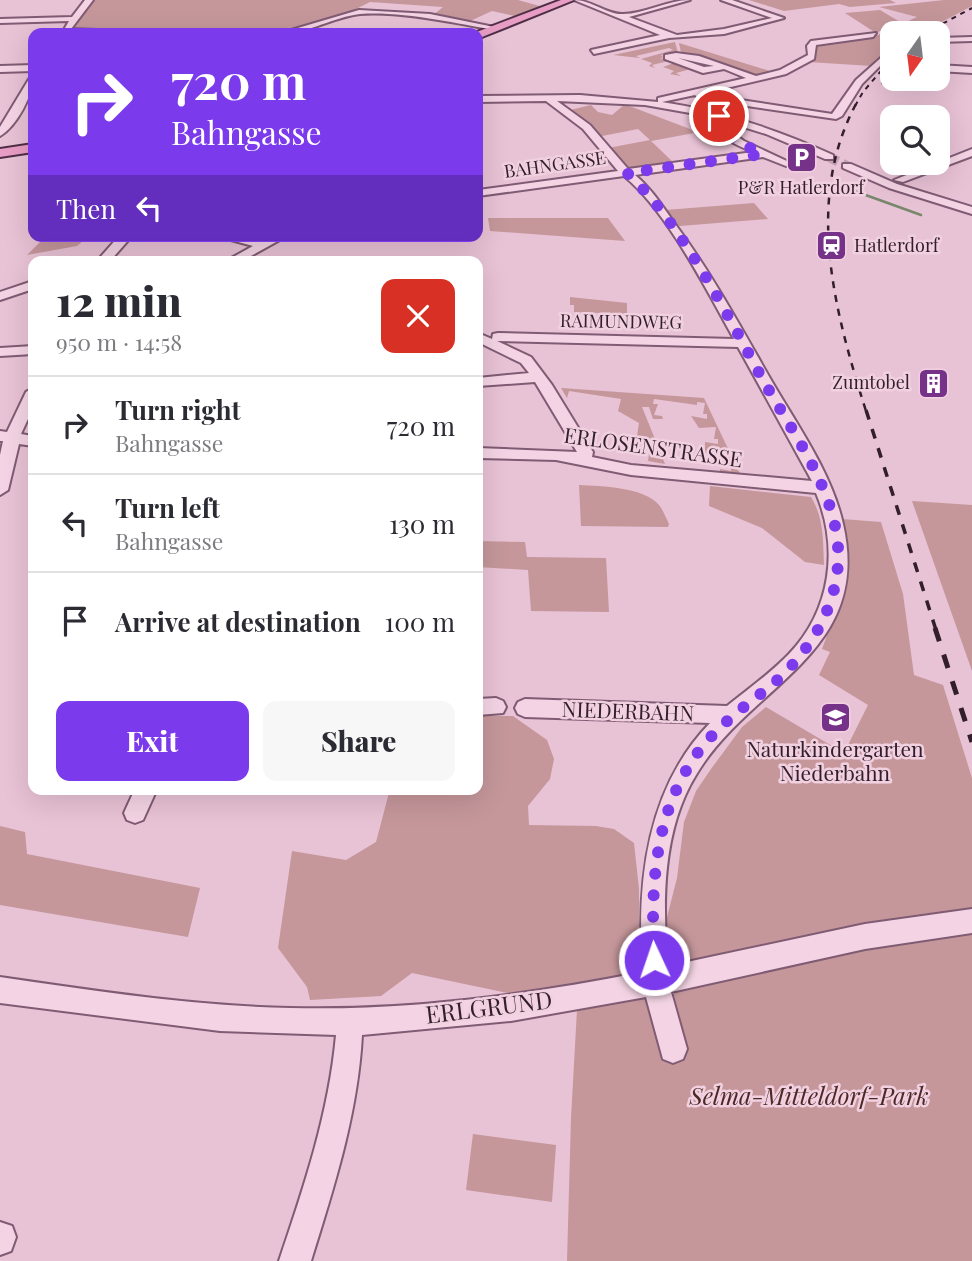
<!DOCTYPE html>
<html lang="en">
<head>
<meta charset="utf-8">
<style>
  body { margin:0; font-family:"Playfair Display",serif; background:#f7f7f7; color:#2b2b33; height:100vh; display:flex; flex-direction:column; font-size:26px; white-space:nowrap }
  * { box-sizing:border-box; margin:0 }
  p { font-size:23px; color:#7c7c81 }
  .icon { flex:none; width:38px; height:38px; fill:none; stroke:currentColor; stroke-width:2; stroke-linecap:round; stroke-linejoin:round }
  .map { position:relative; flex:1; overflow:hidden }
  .sheet { position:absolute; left:28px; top:256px; width:455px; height:539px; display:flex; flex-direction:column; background:#fff; border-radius:14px; box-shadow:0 7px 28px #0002 }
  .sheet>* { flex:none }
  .guide { position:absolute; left:28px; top:28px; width:455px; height:214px; border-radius:14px; box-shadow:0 7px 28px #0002; background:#7c3aed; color:#fff; overflow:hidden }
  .needle { width:46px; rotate:194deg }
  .tools { position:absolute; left:880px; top:21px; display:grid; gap:14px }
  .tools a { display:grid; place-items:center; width:70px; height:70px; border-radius:14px; background:#fff; box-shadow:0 7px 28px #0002; font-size:35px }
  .pin { position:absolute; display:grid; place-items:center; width:60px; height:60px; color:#fff; margin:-30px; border:4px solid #fff; border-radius:50%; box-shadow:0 2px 7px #0007 }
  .me { position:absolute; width:77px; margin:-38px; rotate:357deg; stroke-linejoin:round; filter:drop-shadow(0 0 5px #0008) }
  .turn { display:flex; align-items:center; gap:24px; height:147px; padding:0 28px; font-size:32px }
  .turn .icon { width:91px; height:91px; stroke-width:2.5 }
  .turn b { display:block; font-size:49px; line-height:60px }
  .then { display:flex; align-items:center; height:66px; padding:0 28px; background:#0003; gap:14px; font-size:26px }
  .round { display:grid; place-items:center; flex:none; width:74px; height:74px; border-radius:14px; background:#f7f7f7 }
  .head { display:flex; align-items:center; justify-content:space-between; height:119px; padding:0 28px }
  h1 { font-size:42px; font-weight:800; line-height:52px }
  .cta { display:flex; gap:14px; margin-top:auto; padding:14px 28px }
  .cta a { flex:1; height:80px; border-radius:14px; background:#7c3aed; color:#fff; font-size:28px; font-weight:800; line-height:80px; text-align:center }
  .cta a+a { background:#f7f7f7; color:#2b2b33 }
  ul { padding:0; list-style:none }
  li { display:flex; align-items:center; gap:21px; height:98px; padding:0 28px; border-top:2px solid #e1e1e2 }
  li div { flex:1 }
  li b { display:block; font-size:26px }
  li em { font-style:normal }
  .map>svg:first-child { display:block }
  .green { fill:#c5979b }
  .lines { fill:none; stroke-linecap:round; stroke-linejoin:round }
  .stream { stroke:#79886c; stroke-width:2.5 }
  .minor-tunnel { stroke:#c4a1b3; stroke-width:10; stroke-dasharray:10 5; stroke-linecap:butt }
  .minor-casing { stroke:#805b74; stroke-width:4 }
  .major-casing { stroke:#4e2f46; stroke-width:4 }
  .minor { fill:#f4d4e4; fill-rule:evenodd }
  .major { fill:#e89dc4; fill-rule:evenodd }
  .rail-far3 { stroke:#321e2c; stroke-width:2; stroke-dasharray:5 5; stroke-linecap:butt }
  .rail-far2 { stroke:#321e2c; stroke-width:2.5; stroke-dasharray:7 7; stroke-linecap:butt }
  .rail-far1 { stroke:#321e2c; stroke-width:3.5; stroke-dasharray:10 10; stroke-linecap:butt }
  .rail { stroke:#321e2c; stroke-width:5; stroke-dasharray:14 14; stroke-linecap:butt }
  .route { stroke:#7c3aed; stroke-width:12; stroke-dasharray:0 21.6 }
  .labels { text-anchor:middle; stroke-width:5; stroke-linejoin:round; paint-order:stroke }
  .far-street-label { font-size:18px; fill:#321e2c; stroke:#f1d0e0 }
  .far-poi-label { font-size:18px; fill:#321e2c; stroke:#f1d0e0 }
  .street-label { font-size:21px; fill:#321e2c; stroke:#f1d0e0 }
  .poi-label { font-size:21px; fill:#321e2c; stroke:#f1d0e0 }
  .near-street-label { font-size:24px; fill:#321e2c; stroke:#f1d0e0 }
  .near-park-label { font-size:24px; font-style:italic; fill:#4c2826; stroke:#f1d0e0 }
</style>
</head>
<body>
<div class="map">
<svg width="972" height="1261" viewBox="0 0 972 1261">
  <rect width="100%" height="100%" fill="#e8c2d5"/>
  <g class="green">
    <polygon points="93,0 518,0 543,7 519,17 492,11 468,22 432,16 443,7 370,2 356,9 359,12 282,33 130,33 69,30"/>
    <polygon points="749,0 890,0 896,3 850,7 839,4 784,11"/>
    <polygon points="944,0 972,0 972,6 921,33 892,33 892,48 872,66 808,62 815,56 816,44 878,35 917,17 879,7"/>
    <polygon points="880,10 900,22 876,33 845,13"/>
    <polygon points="675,42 678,53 661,55 663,57 660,59 665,58 691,69 676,73 681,76 670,74 674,71 663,67 674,63 668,61 652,65 655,68 649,66 652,63 641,59 673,50 669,48 636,56 640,58 613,55"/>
    <polygon points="679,43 770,71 754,76 709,61 710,59 681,53"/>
    <polygon points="591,105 598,112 612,115 624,105 632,107 690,129 694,133 651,141 675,164 626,170 608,148 650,140 638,129 597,137 566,111"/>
    <polygon points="754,203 768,219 680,226 674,224 665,210"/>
    <polygon points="488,218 608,218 625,241 490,231"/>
    <polygon points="46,236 89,236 77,246 27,255"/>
    <polygon points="570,297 627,303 627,314 574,312 574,305 570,305"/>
    <polygon points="561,388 704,398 740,474 720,473 720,469 731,471 731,467 727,466 729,453 699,453 698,450 705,450 705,442 718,444 718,439 714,439 716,427 699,428 691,416 707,419 707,414 703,414 705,403 697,402 697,405 654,399 653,404 658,404 654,415 662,416 663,419 653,419 649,407 642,407 665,464 648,461 650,448 637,436 639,423 618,411 621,399 569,391 567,398"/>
    <path d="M579,485C601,486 644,487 659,505C663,510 666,518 669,524L668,527L581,526Z"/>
    <path d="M710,486L811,497C824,518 823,541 824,565L805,562L762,528L709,506Z"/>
    <polygon points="912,501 972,505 972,671"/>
    <polygon points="842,519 881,522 903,594 914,675 943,685 972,778 972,1261 567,1261 571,1118 577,1010 646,998 649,1007 675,1002 665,925 677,878 684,822 696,791 711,769 742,727 766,707 844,753 868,705 819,675 830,652 822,649 847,580 848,550"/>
    <polygon points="478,541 525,542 527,557 606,558 609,612 531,611 528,570 478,567"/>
    <polygon points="478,716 513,716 547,740 554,759 550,779 528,806 529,825 596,826 614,829 634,843 639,889 639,949 625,978 517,995 412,973 381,996 310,1000 307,987 278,948 292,851 346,860 376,842 390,789 478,789"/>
    <polygon points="0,826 25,832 27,854 200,888 188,937 0,905"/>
    <polygon points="473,1134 556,1145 552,1202 466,1190"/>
  </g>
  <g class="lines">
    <polyline class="stream" points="849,189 921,215"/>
    <polyline class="minor-tunnel" points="829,157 847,166"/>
    <defs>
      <g id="minor">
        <polygon points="85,0 93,0 71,29 127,31 131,33 62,33 69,21 0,23 0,19 72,17"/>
        <path d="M574,0C592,0 607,15 623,14C645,14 667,0 690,0L629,17L677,35L724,29L772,18L721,0H732L784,18L724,34L669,38L594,54L591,50L660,35Z"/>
        <path d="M359,10L430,14L499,28L495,30C454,23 402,11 360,14C333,17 308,34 281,33Z"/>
        <path d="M876,33L873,37L816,45L814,59L786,74L701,94L832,114L856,80L892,48V54L862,84L842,116L836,119L699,99L695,95L662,102C722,111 778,130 833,155V159H825L766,134L721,120L719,124L744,141L791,163L786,166L763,157L635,175C651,188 663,207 675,224C710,271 738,322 767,373C794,421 831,470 843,524C873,654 749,685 696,775C662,830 662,904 668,966L865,924L972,909V933L865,949L671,992L687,1049L683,1059L673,1063L663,1059L646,997L511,1021L362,1035C358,1113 334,1187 311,1261H279C304,1187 329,1113 336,1035L220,1031L0,1003V977C96,991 193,1006 290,1008C409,1011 526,995 643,972C636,884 646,789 710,723L525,717L518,714L515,708L518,702L525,699L727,706C748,689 771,673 789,654C831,610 839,548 816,493L631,475L556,460L478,458V448L577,452L535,382L478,386V378L529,373L521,363L478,342V333L492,339L493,334L498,333L734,339C706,289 667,211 624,176L478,196V190L618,171L583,129L546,101L478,102V96L580,95L658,102V98L746,78L724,69L703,73L665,59V55L676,53L699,56L756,76L780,70L808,55L807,46L811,41ZM678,58L714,66L704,67ZM557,101L645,105L707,116L712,118L709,121C715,136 739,146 753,152L628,169L590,125ZM497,341L738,347L812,481L631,465L592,457L593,452L552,385L531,357Z"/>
        <polygon points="972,37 972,41 938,42 938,38"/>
        <polygon points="33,65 33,71 0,72 0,66"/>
        <polygon points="938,65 972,67 972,73 938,71"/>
        <polygon points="892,69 890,81 883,83 888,72"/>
        <path d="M33,76C34,94 16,127 0,136V127L29,79Z"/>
        <polygon points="972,149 972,156 903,182 894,180"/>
        <polygon points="843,164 851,164 897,184 972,207 972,214 889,188 843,168"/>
        <polygon points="119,236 132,236 110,261 97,261"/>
        <polygon points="216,236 241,236 262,241 271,236 287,236 242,261 226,261 253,246"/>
        <polygon points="33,281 33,289 0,300 0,292"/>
        <polygon points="33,346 33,354 0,356 0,348"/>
        <polygon points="33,388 33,408 21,434 33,436 33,446 19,444 8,490 0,495 0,455 3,441 0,441 0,431 7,432 26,392"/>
        <polygon points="496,698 503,701 506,707 503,713 478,715 478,699"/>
        <polygon points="135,789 157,789 143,820 135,823 127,820 124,813"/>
        <polygon points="0,1222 12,1226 16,1237 11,1251 0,1255"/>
      </g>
      <g id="major">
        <polygon points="561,0 574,0 482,37 478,38 478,33 474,33"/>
        <polygon points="33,144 33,152 0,157 0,149"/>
      </g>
    </defs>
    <use href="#minor" class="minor-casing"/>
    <use href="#major" class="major-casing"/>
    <use href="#minor" class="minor"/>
    <use href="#major" class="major"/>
    <g class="rail-far3">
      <polyline points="925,33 972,8"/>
      <polyline points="855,106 863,92 892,58"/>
    </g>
    <path class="rail-far2" d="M856,104C804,201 835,313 866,411"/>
    <polyline class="rail-far1" points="866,410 936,630"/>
    <polyline class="rail" points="935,628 972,742"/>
  </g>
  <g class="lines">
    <path class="route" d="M654,960C651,891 653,821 692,761C712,730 740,710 768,688C816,649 849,589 835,526C825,476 788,424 763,380C728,316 680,221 627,173L762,154L737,141L721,130L714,121L719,116"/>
  </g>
  <defs>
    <symbol id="parking-square" viewBox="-11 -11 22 22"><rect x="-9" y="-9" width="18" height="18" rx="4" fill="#763289" stroke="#f1d0e0"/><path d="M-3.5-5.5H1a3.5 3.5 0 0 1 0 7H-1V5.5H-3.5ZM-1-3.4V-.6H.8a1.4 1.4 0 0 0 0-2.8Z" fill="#fff"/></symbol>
    <symbol id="station-square" viewBox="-11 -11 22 22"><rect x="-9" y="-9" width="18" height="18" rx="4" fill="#763289" stroke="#f1d0e0"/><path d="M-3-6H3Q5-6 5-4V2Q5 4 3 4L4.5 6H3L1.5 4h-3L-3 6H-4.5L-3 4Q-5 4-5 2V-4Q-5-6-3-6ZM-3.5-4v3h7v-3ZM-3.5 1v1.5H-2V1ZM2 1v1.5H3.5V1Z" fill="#fff"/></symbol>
    <symbol id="building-square" viewBox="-11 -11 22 22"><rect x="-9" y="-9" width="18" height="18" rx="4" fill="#763289" stroke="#f1d0e0"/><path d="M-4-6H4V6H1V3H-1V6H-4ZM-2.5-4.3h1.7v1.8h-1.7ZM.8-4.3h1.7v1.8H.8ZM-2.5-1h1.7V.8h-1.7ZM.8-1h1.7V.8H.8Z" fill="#fff"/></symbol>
    <symbol id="school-square" viewBox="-11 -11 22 22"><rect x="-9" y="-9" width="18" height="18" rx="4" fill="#763289" stroke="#f1d0e0"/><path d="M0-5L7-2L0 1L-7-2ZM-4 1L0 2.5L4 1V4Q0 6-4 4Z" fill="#fff"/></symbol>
  </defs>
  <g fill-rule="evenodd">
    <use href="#parking-square" x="784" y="140" width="35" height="35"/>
    <use href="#station-square" x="814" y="228" width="35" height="35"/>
    <use href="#building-square" x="916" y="366" width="35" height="35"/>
    <use href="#school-square" x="818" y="700" width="35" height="35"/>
  </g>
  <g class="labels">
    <g class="far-street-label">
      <text transform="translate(555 165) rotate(-8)" y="6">BAHNGASSE</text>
      <text transform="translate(621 322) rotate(1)" y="6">RAIMUNDWEG</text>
    </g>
    <g class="far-poi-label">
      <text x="801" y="194">P&amp;R Hatlerdorf</text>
      <text x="854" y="252" text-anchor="start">Hatlerdorf</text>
      <text x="910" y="389" text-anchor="end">Zumtobel</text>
    </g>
    <g class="street-label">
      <text transform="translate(653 448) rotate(8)" y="7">ERLOSENSTRASSE</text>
      <text transform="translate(628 712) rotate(2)" y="7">NIEDERBAHN</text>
    </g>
    <g class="poi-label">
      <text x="835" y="757">Naturkindergarten<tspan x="835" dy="24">Niederbahn</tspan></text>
    </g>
    <g class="near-street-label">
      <text transform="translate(489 1008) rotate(-7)" y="8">ERLGRUND</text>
    </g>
    <g class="near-park-label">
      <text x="809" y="1105">Selma-Mitteldorf-Park</text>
    </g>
  </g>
</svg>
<div class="tools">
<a><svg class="needle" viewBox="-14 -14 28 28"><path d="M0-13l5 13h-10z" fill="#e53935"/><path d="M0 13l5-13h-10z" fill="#7c7c81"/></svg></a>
<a><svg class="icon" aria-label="search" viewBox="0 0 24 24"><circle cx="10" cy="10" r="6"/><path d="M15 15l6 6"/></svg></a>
</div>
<div class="pin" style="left:719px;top:116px;background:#d93025"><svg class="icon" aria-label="arrive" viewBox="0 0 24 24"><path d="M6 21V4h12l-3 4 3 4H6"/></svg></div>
<svg class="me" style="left:654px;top:960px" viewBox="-20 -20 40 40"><circle r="17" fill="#7c3aed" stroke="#fff" stroke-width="3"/><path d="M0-11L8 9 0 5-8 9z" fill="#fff"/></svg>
<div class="guide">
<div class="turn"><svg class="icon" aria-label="right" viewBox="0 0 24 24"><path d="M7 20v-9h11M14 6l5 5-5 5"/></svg><div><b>720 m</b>Bahngasse</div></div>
<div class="then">Then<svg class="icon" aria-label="left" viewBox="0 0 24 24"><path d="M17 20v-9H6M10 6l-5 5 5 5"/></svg></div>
</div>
<section class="sheet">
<div class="head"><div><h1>12 min</h1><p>950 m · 14:58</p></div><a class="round" style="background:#d93025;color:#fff"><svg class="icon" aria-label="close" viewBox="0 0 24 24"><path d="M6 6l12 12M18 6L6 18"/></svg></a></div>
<ul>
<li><svg class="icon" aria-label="right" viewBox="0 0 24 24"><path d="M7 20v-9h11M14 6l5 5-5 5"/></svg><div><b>Turn right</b><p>Bahngasse</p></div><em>720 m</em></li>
<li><svg class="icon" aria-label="left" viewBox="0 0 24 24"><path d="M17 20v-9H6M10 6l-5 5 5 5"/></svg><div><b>Turn left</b><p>Bahngasse</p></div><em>130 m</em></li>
<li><svg class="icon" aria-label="arrive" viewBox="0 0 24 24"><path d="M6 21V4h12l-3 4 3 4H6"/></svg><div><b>Arrive at destination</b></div><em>100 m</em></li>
</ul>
<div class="cta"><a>Exit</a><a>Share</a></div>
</section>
</div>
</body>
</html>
